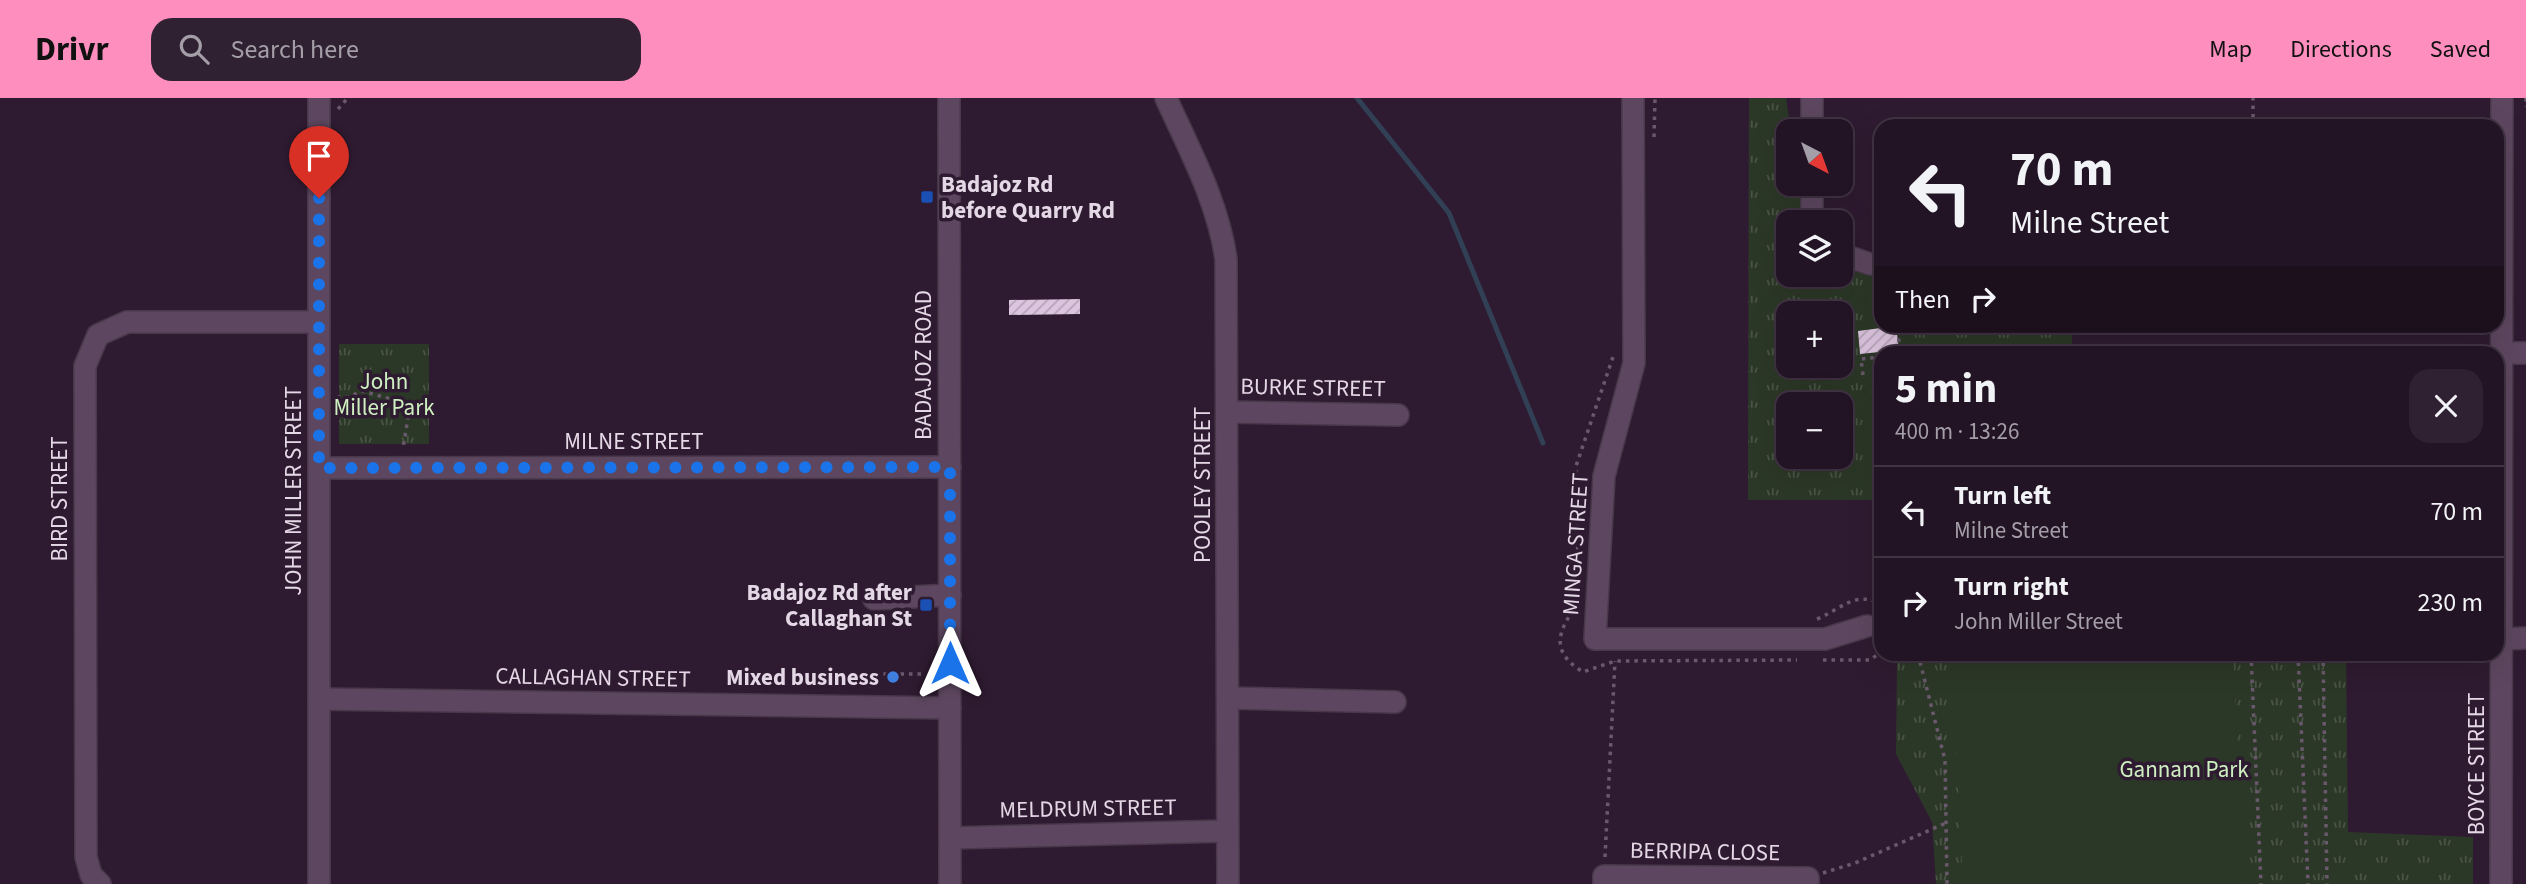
<!DOCTYPE html>
<html lang="en">
<head>
<meta charset="utf-8">
<style>
  body { margin:0; font-family:"Source Sans 3",sans-serif; background:#2f2132; color:#f1f3f6; height:100vh; display:flex; flex-direction:column; font-size:26px; white-space:nowrap }
  * { box-sizing:border-box; margin:0 }
  p { font-size:23px; color:#a39ea7 }
  .icon { flex:none; width:38px; height:38px; fill:none; stroke:currentColor; stroke-width:2; stroke-linecap:round; stroke-linejoin:round }
  .map { position:relative; flex:1; overflow:hidden }
  .drawer { position:absolute; left:1874px; top:248px; width:630px; height:315px; display:flex; flex-direction:column; background:#231425; border-radius:21px; box-shadow:0 7px 28px #0002,0 0 0 2px #403342 }
  .drawer>* { flex:none }
  .hud { position:absolute; left:1874px; top:21px; width:630px; height:214px; border-radius:21px; box-shadow:0 7px 28px #0002,0 0 0 2px #403342; background:#231425; color:#f1f3f6; overflow:hidden }
  .needle { width:46px; rotate:139deg }
  .controls { position:absolute; left:1776px; top:21px; display:grid; gap:14px }
  .controls a { display:grid; place-items:center; width:77px; height:77px; border-radius:14px; background:#231425; box-shadow:0 7px 28px #0002,0 0 0 2px #403342; font-size:35px }
  .pin { position:absolute; display:grid; place-items:center; width:60px; height:60px; color:#fff; margin:-72px -30px; border-radius:50% 50% 50% 0; rotate:-45deg; box-shadow:0 0 7px #0007 }
  .pin .icon { rotate:45deg }
  .me { position:absolute; width:77px; margin:-38px; rotate:0deg; stroke-linejoin:round; filter:drop-shadow(0 0 5px #0008) }
  .turn { display:flex; align-items:center; gap:24px; height:147px; padding:0 21px; font-size:32px }
  .turn .icon { width:91px; height:91px; stroke-width:2.5 }
  .turn b { display:block; font-size:49px; line-height:60px }
  .then { display:flex; align-items:center; height:66px; padding:0 21px; background:#0003; gap:14px; font-size:26px }
  .round { display:grid; place-items:center; flex:none; width:74px; height:74px; border-radius:21px; background:#2f2132 }
  .summary { display:flex; align-items:center; justify-content:space-between; height:119px; padding:0 21px }
  h1 { font-size:42px; font-weight:700; line-height:52px }
  ul { padding:0; list-style:none }
  li { display:flex; align-items:center; gap:21px; height:91px; padding:0 21px; border-top:2px solid #403342 }
  li div { flex:1 }
  li b { display:block; font-size:26px }
  li em { font-style:normal }
  header { display:flex; align-items:center; gap:42px; box-sizing:border-box; height:98px; padding:0 35px; background:#fd8ebe; color:#111 }
  header strong { font-size:33px }
  nav { display:flex; gap:38px; margin-inline-start:auto; font-size:24px }
  .search { width:490px; height:63px; background:#2f2132; display:flex; align-items:center; gap:18px; box-sizing:border-box; padding:0 24px; border-radius:21px; color:#a39ea7; font-size:26px }
  .map>svg:first-child { display:block }
  .park { fill:url(#park-tufts); fill-rule:evenodd }
  .pitch { fill:#2c3827 }
  .lines { fill:none; stroke-linecap:round; stroke-linejoin:round }
  .stream { stroke:#314055; stroke-width:5 }
  .building { fill:url(#building-hatch) }
  .minor-casing { stroke:#48384a; stroke-width:24 }
  .path { stroke:#6a596c; stroke-width:3.5; stroke-dasharray:3.5 5; stroke-linecap:butt }
  .minor { stroke:#5d4760; stroke-width:21 }
  .route { stroke:#1a73e8; stroke-width:12; stroke-dasharray:0 21.6 }
  .transit-dot { fill:#1a4fb4; stroke:#2f1b31; stroke-width:2.5 }
  .shop-dot { fill:#3f7fe0; stroke:#2f1b31; stroke-width:2.5 }
  .labels { text-anchor:middle; stroke-width:7; stroke-linejoin:round; paint-order:stroke }
  .poi-label { font-size:23px; font-weight:bold; fill:#e5d8e6; stroke:#2f1b31; text-anchor:end }
  .street-label { font-size:23px; fill:#e5d8e6; stroke:#2f1b31 }
  .park-label { font-size:23px; fill:#cef0c1; stroke:#2f1b31 }
</style>
</head>
<body>
<header>
<strong>Drivr</strong>
<div class="search"><svg class="icon" aria-label="search" viewBox="0 0 24 24"><circle cx="10" cy="10" r="6"/><path d="M15 15l6 6"/></svg>Search here</div>
<nav><a>Map</a><a>Directions</a><a>Saved</a></nav>
</header>
<div class="map">
<svg width="2526" height="786" viewBox="0 0 2526 786">
  <defs>
    <pattern id="park-tufts" width="24" height="20" patternUnits="userSpaceOnUse" patternTransform="scale(1.75)"><rect width="24" height="20" fill="#2c3827"/><path d="M3 7l-1-3M5 7V3M7 7l1-3M15 17l-1-3M17 17v-4M19 17l1-3" fill="none" stroke="#4a5446"/></pattern>
    <pattern id="building-hatch" width="6" height="6" patternUnits="userSpaceOnUse" patternTransform="scale(1.75)"><rect width="6" height="6" fill="#dcc5df"/><path d="M-1 1l2-2M0 6l6-6M5 7l2-2" fill="none" stroke="#b6a4b8"/></pattern>
  </defs>
  <rect width="100%" height="100%" fill="#2f1b31"/>
  <g class="park">
    <path d="M1749,0H1786L1791,33H1788V86H1799L1804,124H1788V177H1841V168L1866,177H1881V228H2073L2071,255L1881,256V402H1748ZM1788,215H1841V268H1788ZM1788,306H1841V359H1788Z"/>
    <rect x="339" y="246" width="90" height="100"/>
    <polygon points="1895,557 2346,557 2348,734 2473,739 2473,786 1936,786 1932,724 1896,656 1897,563"/>
  </g>
  <polygon class="pitch" points="1951,557 2233,557 2245,786 1963,786"/>
  <g class="lines">
    <polyline class="stream" points="1357,0 1449,115 1543,345"/>
  </g>
  <g class="building">
    <polygon points="1080,201 1080,216 1009,217 1009,202"/>
    <polygon points="1896,228 1899,252 1860,256 1858,233"/>
  </g>
  <g class="lines">
    <defs>
      <g id="minor">
        <polyline points="949,0 950,786"/>
        <path d="M1166,0C1190,53 1218,104 1226,161L1228,786"/>
        <polyline points="1633,0 1634,265 1604,378 1595,541 1825,541 1867,528"/>
        <polyline points="1812,0 1812,33"/>
        <polyline points="1812,86 1812,116 1816,124"/>
        <polyline points="1841,156 1870,166 1881,166"/>
        <polyline points="2502,255 2526,255"/>
        <polyline points="1228,314 1398,317"/>
        <polyline points="319,370 950,369"/>
        <polyline points="874,501 950,497"/>
        <polyline points="2503,541 2526,540"/>
        <polyline points="1229,600 1395,604"/>
        <polyline points="319,601 950,610"/>
        <polyline points="950,740 1227,733"/>
        <polyline points="100,786 91,777 86,759 85,268 98,237 127,224 319,224"/>
        <polyline points="319,786 319,0"/>
        <polyline points="1604,786 1604,778 1808,780 1808,786"/>
        <polyline points="2501,786 2502,0"/>
      </g>
    </defs>
    <use href="#minor" class="minor-casing"/>
    <g class="path">
      <polyline points="2526,0 2526,9"/>
      <polyline points="338,11 346,2"/>
      <polyline points="2253,28 2253,0"/>
      <polyline points="1654,39 1655,0"/>
      <polyline points="1898,232 1900,256"/>
      <polyline points="1910,256 1945,252 1960,256"/>
      <polyline points="1863,277 1861,261 1881,259"/>
      <polyline points="337,299 349,299 362,293 405,305 409,314 403,350"/>
      <polyline points="1578,469 1576,368 1613,259"/>
      <path d="M1578,505C1558,533 1549,553 1583,574L1615,563L1797,562"/>
      <path d="M1817,521C1840,512 1855,492 1881,506"/>
      <polyline points="1918,556 1945,662 1947,786"/>
      <polyline points="2251,556 2261,786"/>
      <polyline points="2298,556 2308,786"/>
      <polyline points="2323,556 2327,786"/>
      <polyline points="1823,562 1870,562 1881,554"/>
      <polyline points="871,590 872,576 923,576"/>
      <polyline points="1605,759 1615,563"/>
      <polyline points="1823,775 1855,765 1946,725"/>
    </g>
    <use href="#minor" class="minor"/>
  </g>
  <g class="lines">
    <polyline class="route" points="319,100 319,370 950,369 950,565"/>
  </g>
  <g class="transit-dot">
    <rect x="920" y="92" width="14" height="14" rx="3.5"/>
    <rect x="919" y="500" width="14" height="14" rx="3.5"/>
  </g>
  <circle class="shop-dot" cx="893" cy="579" r="7"/>
  <g class="labels">
    <g class="poi-label">
      <text x="941" y="94" text-anchor="start">Badajoz Rd<tspan x="941" dy="26">before Quarry Rd</tspan></text>
      <text x="912" y="502">Badajoz Rd after<tspan x="912" dy="26">Callaghan St</tspan></text>
      <text x="879" y="587">Mixed business</text>
    </g>
    <g class="street-label">
      <text transform="translate(923 267) rotate(-90)" y="8">BADAJOZ ROAD</text>
      <text transform="translate(1313 289) rotate(1)" y="8">BURKE STREET</text>
      <text x="634" y="351">MILNE STREET</text>
      <text transform="translate(1202 387) rotate(-90)" y="8">POOLEY STREET</text>
      <text transform="translate(293 393) rotate(-90)" y="8">JOHN MILLER STREET</text>
      <text transform="translate(59 401) rotate(-90)" y="8">BIRD STREET</text>
      <text transform="translate(1575 446) rotate(-86)" y="8">MINGA STREET</text>
      <text transform="translate(593 579) rotate(1)" y="8">CALLAGHAN STREET</text>
      <text transform="translate(2476 666) rotate(-90)" y="8">BOYCE STREET</text>
      <text transform="translate(1088 710) rotate(-1)" y="8">MELDRUM STREET</text>
      <text transform="translate(1705 753) rotate(1)" y="8">BERRIPA CLOSE</text>
    </g>
    <g class="park-label">
      <text x="384" y="291">John<tspan x="384" dy="26">Miller Park</tspan></text>
      <text x="2184" y="679">Gannam Park</text>
    </g>
  </g>
</svg>
<div class="controls">
<a><svg class="needle" viewBox="-14 -14 28 28"><path d="M0-13l5 13h-10z" fill="#e53935"/><path d="M0 13l5-13h-10z" fill="#a39ea7"/></svg></a>
<a><svg class="icon" aria-label="layers" viewBox="0 0 24 24"><path d="M12 4l9 5-9 5-9-5zM3 14l9 5 9-5"/></svg></a>
<a>+</a>
<a>−</a>
</div>
<div class="pin" style="left:319px;top:100px;background:#d93025"><svg class="icon" aria-label="arrive" viewBox="0 0 24 24"><path d="M6 21V4h12l-3 4 3 4H6"/></svg></div>
<svg class="me" style="left:950px;top:565px" viewBox="-20 -20 40 40"><path d="M0-17L14 15 0 8-14 15z" fill="#1a73e8" stroke="#fff" stroke-width="4"/></svg>
<div class="hud">
<div class="turn"><svg class="icon" aria-label="left" viewBox="0 0 24 24"><path d="M17 20v-9H6M10 6l-5 5 5 5"/></svg><div><b>70 m</b>Milne Street</div></div>
<div class="then">Then<svg class="icon" aria-label="right" viewBox="0 0 24 24"><path d="M7 20v-9h11M14 6l5 5-5 5"/></svg></div>
</div>
<section class="drawer">
<div class="summary"><div><h1>5 min</h1><p>400 m · 13:26</p></div><a class="round"><svg class="icon" aria-label="close" viewBox="0 0 24 24"><path d="M6 6l12 12M18 6L6 18"/></svg></a></div>
<ul>
<li><svg class="icon" aria-label="left" viewBox="0 0 24 24"><path d="M17 20v-9H6M10 6l-5 5 5 5"/></svg><div><b>Turn left</b><p>Milne Street</p></div><em>70 m</em></li>
<li><svg class="icon" aria-label="right" viewBox="0 0 24 24"><path d="M7 20v-9h11M14 6l5 5-5 5"/></svg><div><b>Turn right</b><p>John Miller Street</p></div><em>230 m</em></li>
</ul>
</section>
</div>
</body>
</html>
